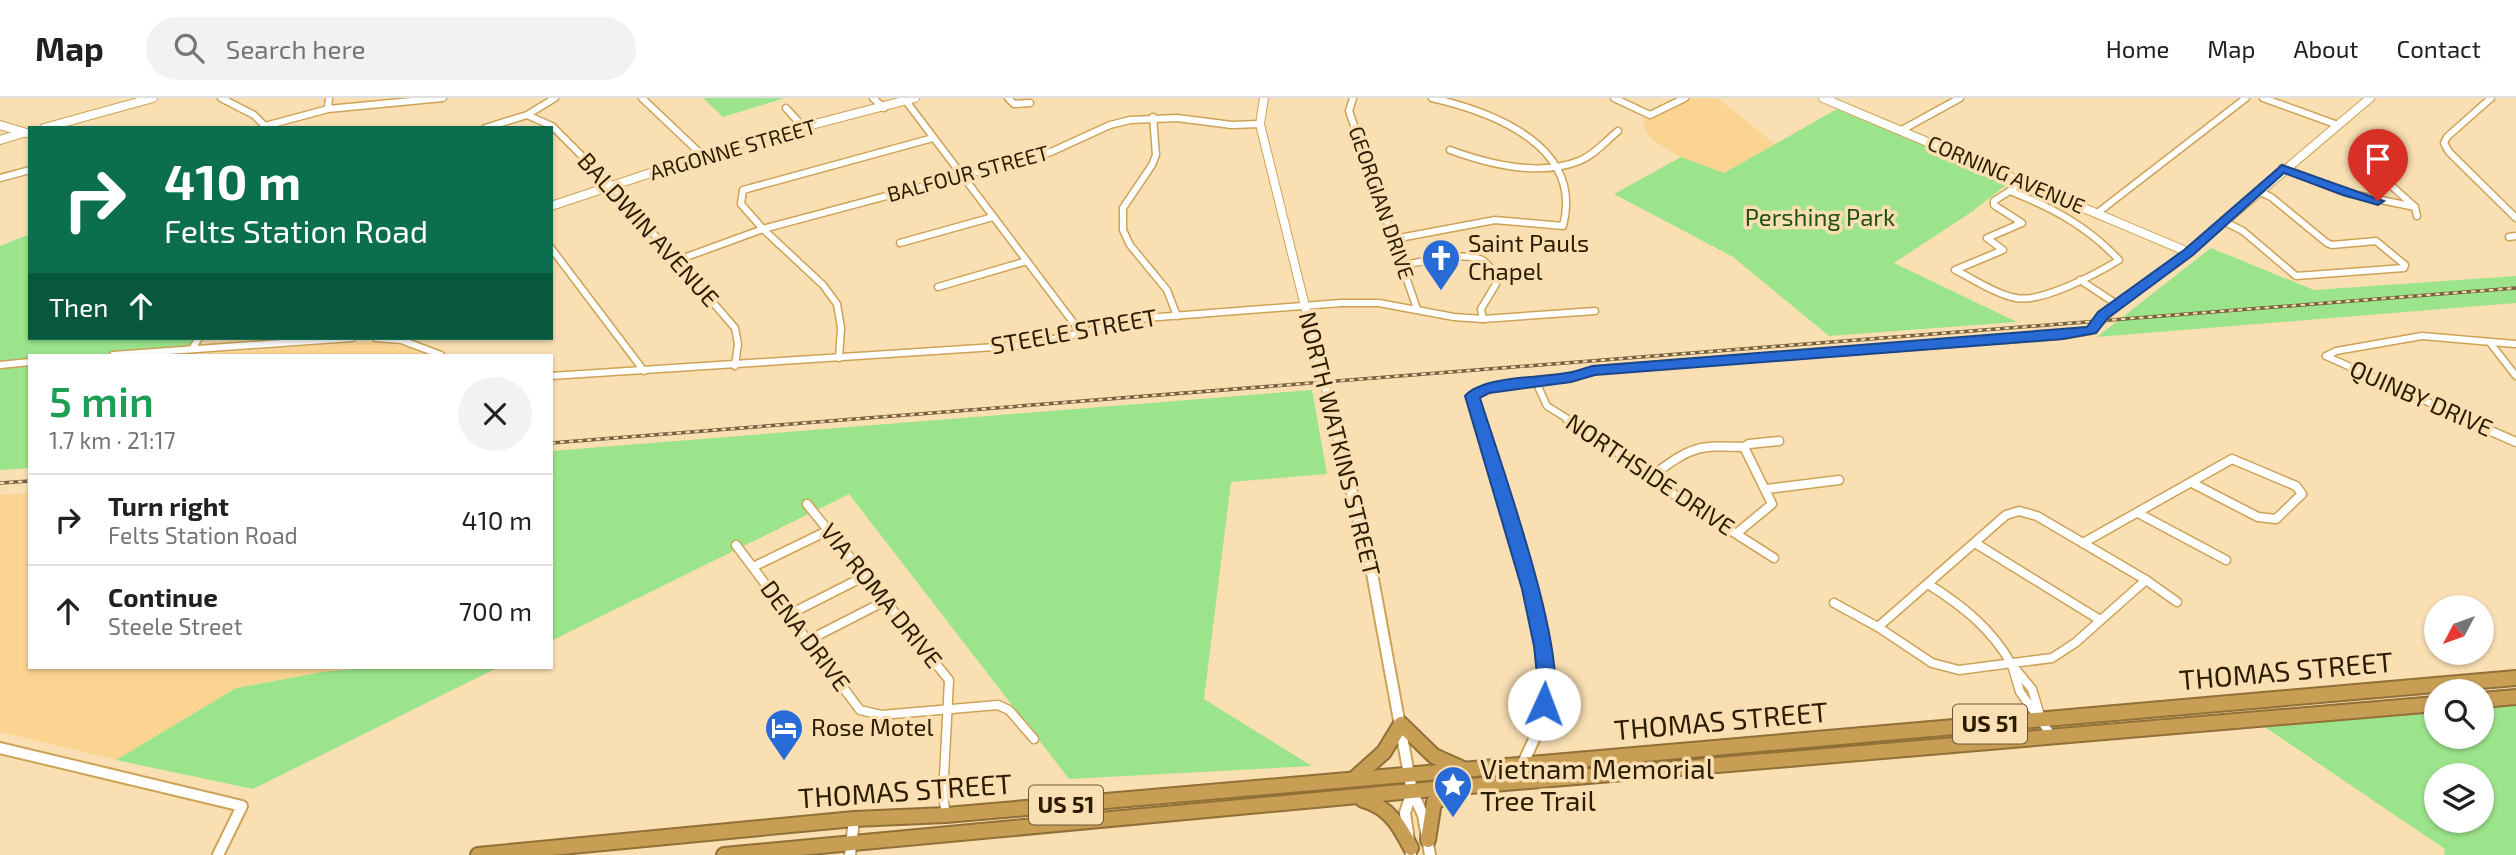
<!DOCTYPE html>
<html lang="en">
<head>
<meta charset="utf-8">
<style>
  body { margin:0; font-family:"Exo 2",sans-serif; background:#f2f2f2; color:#202124; height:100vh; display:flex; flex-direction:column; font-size:26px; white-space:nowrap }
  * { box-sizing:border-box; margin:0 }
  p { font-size:23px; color:#757577 }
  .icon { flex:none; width:38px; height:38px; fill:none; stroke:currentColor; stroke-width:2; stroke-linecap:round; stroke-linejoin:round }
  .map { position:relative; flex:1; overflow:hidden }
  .details { position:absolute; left:28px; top:256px; width:525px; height:315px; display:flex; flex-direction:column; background:#fff; border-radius:0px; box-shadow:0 2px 5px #0004 }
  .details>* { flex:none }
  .top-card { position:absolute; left:28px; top:28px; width:525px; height:214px; border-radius:0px; box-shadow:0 2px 5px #0004; background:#0b6e4f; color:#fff; overflow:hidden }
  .needle { width:46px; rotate:229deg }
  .controls { position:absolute; left:2424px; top:497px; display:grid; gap:14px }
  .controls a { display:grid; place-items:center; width:70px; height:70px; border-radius:50%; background:#fff; box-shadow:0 2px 5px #0004; font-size:35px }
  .pin { position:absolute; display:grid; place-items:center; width:60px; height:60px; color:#fff; margin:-72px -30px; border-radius:50% 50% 50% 0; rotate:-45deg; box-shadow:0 0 7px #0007 }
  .pin .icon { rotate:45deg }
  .me { position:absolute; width:77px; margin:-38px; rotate:2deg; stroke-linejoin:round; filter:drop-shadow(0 0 5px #0008) }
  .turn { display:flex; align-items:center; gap:24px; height:147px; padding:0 21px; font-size:32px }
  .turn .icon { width:91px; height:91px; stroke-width:2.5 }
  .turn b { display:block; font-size:49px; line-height:60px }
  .then { display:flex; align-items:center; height:66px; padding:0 21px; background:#0003; gap:14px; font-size:26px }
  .round { display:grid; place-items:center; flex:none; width:74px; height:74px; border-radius:37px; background:#f2f2f2 }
  .headline { display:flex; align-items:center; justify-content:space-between; height:119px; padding:0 21px }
  h1 { font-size:42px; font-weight:600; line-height:52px; color:#1e9e55 }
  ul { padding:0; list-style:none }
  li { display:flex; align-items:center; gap:21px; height:91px; padding:0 21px; border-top:2px solid #e0e0e0 }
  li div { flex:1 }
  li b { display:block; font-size:26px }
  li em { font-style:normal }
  header { display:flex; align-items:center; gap:42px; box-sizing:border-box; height:98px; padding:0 35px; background:#fff; border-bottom:2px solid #e0e0e0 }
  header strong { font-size:33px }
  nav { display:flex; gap:38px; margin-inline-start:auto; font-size:24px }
  .search { width:490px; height:63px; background:#f2f2f2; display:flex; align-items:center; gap:18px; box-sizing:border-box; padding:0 24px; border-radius:38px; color:#757577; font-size:26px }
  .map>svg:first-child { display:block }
  .built { fill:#fcd492 }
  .green { fill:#9ce48b; fill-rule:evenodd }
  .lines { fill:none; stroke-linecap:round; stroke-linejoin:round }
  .street-far1-casing { stroke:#cda255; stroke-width:9 }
  .street-casing { stroke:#cda255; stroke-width:11 }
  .secondary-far1-casing { stroke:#cda255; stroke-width:10 }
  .secondary-casing { stroke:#cda255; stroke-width:14 }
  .highway-casing { stroke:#917037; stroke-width:18 }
  .street-far1 { stroke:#fff; stroke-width:6 }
  .street { stroke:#fff; stroke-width:8 }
  .secondary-far1 { stroke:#fff; stroke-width:8 }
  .secondary { stroke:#fff; stroke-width:10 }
  .highway { stroke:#c89e54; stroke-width:14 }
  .rail-casing { stroke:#766240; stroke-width:3.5 }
  .rail { stroke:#fadfb3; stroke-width:2; stroke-dasharray:4.5; stroke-linecap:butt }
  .secondary-bridge-casing { stroke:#cda255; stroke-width:10; stroke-linecap:butt }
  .secondary-bridge { stroke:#fff; stroke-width:8 }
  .route { fill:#286bd7; stroke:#1a468c; stroke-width:2 }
  .labels { text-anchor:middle; stroke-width:7; stroke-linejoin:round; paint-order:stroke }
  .far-street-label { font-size:21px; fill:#2c1c00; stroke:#fadfb3 }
  .shield { fill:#fadfb3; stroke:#6a5636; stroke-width:2 }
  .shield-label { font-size:23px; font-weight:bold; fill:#2c1c00 }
  .park-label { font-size:24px; fill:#225117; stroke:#fadfb3 }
  .street-label { font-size:24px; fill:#2c1c00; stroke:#fadfb3 }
  .poi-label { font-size:24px; fill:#2c1c00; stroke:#fadfb3; text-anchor:start }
  .near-street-label { font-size:28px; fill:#2c1c00; stroke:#fadfb3 }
  .near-poi-label { font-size:28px; fill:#2c1c00; stroke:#fadfb3; text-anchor:start }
</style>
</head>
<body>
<header>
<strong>Map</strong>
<div class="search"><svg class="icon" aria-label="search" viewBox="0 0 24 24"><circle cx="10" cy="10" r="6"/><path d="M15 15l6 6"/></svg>Search here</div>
<nav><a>Home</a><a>Map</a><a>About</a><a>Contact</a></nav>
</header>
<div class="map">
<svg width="2516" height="757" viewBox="0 0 2516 757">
  <rect width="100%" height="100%" fill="#fadfb3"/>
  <g class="built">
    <polygon points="1682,0 1717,0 1775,46 1724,75 1681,59 1652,42 1645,31 1643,18"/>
    <polygon points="372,244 408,249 422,257 185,257"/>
    <polygon points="30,395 30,569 374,569 322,574 236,590 116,662 0,634 0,397"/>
  </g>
  <g class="green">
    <polygon points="703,0 785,0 723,19"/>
    <polygon points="1837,11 2010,84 1970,115 1894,165 2017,224 1829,238 1733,159 1614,96 1681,59 1724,75"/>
    <polygon points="30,136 30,240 195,240 185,257 30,257 30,370 0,372 0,148"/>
    <polygon points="2211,150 2314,192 2516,178 2516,205 2097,239"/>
    <polygon points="1312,292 1327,376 1231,384 1204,601 1312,668 1069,681 849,396 551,543 551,353"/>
    <polygon points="374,569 499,569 253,691 116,662 236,590 322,574"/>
    <path d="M2516,604V757H2444L2445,751L2253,621L2436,609V639H2482V606ZM2436,677H2482V723H2436Z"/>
  </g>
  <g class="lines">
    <defs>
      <g id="street-far1">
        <polyline points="221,0 254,17 267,30"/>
        <polyline points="642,0 702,57"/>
        <polyline points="873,0 884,10"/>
        <polyline points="1008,0 1014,6 1030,5"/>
        <polyline points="1353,0 1349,13 1417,211"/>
        <polyline points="1614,0 1650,17 1685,0"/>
        <polyline points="2263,0 2335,26"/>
        <polyline points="2491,0 2447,39 2444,45 2449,54 2516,120"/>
        <polyline points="906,3 1082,236"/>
        <polyline points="786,10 804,30"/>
        <polyline points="328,11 329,0"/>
        <polyline points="527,17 552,28 612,88 735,230 738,246 735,268"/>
        <polyline points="1153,19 1156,57 1152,67 1123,110 1123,132 1130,147 1167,192 1177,218"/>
        <polyline points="265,28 328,11 443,0"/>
        <polyline points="485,30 527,17 555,0"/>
        <polyline points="1900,33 1960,0"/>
        <path d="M1450,52C1488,66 1539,79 1579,63C1594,57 1606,43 1618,33"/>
        <polyline points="2282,70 2347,95 2415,109"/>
        <polyline points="0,80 30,72"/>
        <polyline points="2384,81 2415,109 2417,118"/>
        <path d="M2010,93C2053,110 2087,128 2119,162C2096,176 2042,205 2016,200C1995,196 1974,181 1955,172L2003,152L1987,140L2022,125L1994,107V103L2022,85"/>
        <polyline points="2096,116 2246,0"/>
        <polyline points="2223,123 2243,133 2296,178 2404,170 2405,167 2376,143 2332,147 2327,145 2271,99 2258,93"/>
        <polyline points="2509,139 2516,138"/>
        <path d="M1394,141L1495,122L1563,128C1584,48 1493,14 1432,0"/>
        <polyline points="900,145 993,119"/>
        <polyline points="551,150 644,273"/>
        <polyline points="678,162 763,131 1051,54 1110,27 1130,22 1177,20 1232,27 1260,26"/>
        <path d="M1403,167C1422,164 1465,153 1482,162C1491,167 1494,177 1496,186L1481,211L1483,221"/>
        <polyline points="2080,182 2118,207"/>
        <polyline points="938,189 1027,163"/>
        <polyline points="376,240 401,242 441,257"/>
        <polyline points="2491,246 2516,278"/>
        <polyline points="192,251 199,240"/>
        <polyline points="113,257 352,240"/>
        <polyline points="2326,258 2470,323"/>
        <polyline points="2326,258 2336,253 2422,238 2515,246"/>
        <polyline points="839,260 841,230 837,206 823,187 763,131 741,106 743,92 933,40"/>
        <polyline points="0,267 30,264"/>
        <polyline points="551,278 1027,247 1146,220 1341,205 1379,205 1454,219 1483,221 1595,213"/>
        <polyline points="1536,284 1547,308 1571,323"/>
      </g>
      <g id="street">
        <polyline points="1568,322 1653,377 1661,388 1774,460"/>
        <polyline points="2466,322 2516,344"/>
        <path d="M1653,377C1691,349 1697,347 1744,349L1749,346L1779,343"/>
        <polyline points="1767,391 1839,382"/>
        <polyline points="807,406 949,582 943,698 946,717"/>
        <polyline points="2138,415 2226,462"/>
        <polyline points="1737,435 1772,406 1744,349"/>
        <polyline points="1975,445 2100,522"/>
        <polyline points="2083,445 2232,361 2296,388 2302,396 2276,421 2258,419 2192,385"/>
        <polyline points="736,447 860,612 881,617 998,607 1009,612 1034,641"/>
        <polyline points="753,469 827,433"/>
        <path d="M1928,486C1963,508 1991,530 2012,567"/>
        <polyline points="1834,505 1878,529 1932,565 1959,572 2052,560 2075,545 2146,482"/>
        <polyline points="788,517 865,478"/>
        <polyline points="1878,529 2006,417 2019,413 2037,418 2146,482 2177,504"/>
        <polyline points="809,542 885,503"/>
        <polyline points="2041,621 2032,591 2012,567 2020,594 2052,638"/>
      </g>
      <g id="secondary-far1">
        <polyline points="1264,0 1260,26 1321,273"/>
        <polyline points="1823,0 2188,154"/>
        <polyline points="0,27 30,36"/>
        <polyline points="44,30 153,0"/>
        <polyline points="0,42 23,35"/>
        <polyline points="551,108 738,46 915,0"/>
        <polyline points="1328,298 1334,323"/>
        <polyline points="1480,323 1472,298 1500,287 1571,279 1593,272 2063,237 2091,232 2114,210 2191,152 2370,0"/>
      </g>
      <g id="secondary">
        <polyline points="1334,322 1372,475 1412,693 1423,717 1430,757"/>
        <polyline points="1479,322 1530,491 1543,548 1547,586 1541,626 1514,685"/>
        <polyline points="0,650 242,708 218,757"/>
        <polyline points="850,757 854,721"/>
        <polyline points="1411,757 1405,715 1412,693"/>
      </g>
      <g id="highway">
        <polyline points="2482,602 2516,599"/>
        <polyline points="1355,680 1384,654 1401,626 1434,658 1463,671"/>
        <path d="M1363,702C1389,709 1399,727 1411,750"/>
        <polyline points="1428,742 1434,704 1455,694"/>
        <polyline points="478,757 854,721 946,717 2516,580"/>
        <polyline points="724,757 1412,693 2436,606"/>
      </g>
    </defs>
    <use href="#street-far1" class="street-far1-casing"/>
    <use href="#street" class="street-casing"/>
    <use href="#secondary-far1" class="secondary-far1-casing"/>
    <use href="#secondary" class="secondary-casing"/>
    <use href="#highway" class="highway-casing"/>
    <use href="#street-far1" class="street-far1"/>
    <use href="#street" class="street"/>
    <use href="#secondary-far1" class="secondary-far1"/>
    <use href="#secondary" class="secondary"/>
    <use href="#highway" class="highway"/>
    <defs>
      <g id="rail">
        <polyline points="551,345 2516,190"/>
        <polyline points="0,385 30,383"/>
      </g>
    </defs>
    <use href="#rail" class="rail-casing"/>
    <use href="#rail" class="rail"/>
    <defs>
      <polyline id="secondary-bridge" points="1321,273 1328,298"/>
    </defs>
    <use href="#secondary-bridge" class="secondary-bridge-casing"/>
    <use href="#secondary-bridge" class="secondary-bridge"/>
  </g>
  <path class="route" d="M2282,67L2384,103L2378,107L2343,97L2284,75L2193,157L2108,220L2096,235L2063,241L1595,277L1571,284L1489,295L1480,300C1497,355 1574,567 1551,611L1544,613L1537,611L1535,606L1538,586L1534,548L1522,491L1465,298C1482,278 1540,280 1566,275C1576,274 1584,270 1593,268L2087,229L2098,214L2184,152Z"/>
  <defs>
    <symbol id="church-pin" viewBox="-11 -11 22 30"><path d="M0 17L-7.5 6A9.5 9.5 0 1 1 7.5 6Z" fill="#286bd7" stroke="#fadfb3"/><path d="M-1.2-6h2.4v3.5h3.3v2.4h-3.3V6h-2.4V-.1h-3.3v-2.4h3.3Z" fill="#fff"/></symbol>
    <symbol id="hotel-pin" viewBox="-11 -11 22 30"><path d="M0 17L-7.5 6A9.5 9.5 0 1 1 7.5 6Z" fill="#286bd7" stroke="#fadfb3"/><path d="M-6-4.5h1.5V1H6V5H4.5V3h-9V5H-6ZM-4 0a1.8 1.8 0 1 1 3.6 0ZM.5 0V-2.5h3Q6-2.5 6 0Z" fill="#fff"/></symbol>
    <symbol id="sight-pin" viewBox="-11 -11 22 30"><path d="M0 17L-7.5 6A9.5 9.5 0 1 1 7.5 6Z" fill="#286bd7" stroke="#fadfb3"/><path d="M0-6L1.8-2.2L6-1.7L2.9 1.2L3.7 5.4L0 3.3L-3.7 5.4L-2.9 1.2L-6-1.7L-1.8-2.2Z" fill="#fff"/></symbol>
  </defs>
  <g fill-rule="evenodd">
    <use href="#church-pin" x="1419" y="138" width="44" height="60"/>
    <use href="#hotel-pin" x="762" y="608" width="44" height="60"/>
    <use href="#sight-pin" x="1431" y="665" width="44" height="60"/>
  </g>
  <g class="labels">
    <g class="far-street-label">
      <text transform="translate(733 52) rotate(-16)" y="7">ARGONNE STREET</text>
      <text transform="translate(968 76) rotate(-15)" y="7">BALFOUR STREET</text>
      <text transform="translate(2006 77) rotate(23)" y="7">CORNING AVENUE</text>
      <text transform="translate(1381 105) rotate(71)" y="7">GEORGIAN DRIVE</text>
    </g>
    <g class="shield">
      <rect x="1953" y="606.5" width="74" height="39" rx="5"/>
      <rect x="1029" y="687.5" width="74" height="39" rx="5"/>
    </g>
    <g class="shield-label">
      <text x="1990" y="634">US 51</text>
      <text x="1066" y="715">US 51</text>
    </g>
    <g class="park-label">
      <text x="1820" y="128">Pershing Park</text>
    </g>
    <g class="street-label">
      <text transform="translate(648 132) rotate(48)" y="8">BALDWIN AVENUE</text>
      <text transform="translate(1074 234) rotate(-10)" y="8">STEELE STREET</text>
      <text transform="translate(2421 301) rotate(24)" y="8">QUINBY DRIVE</text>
      <text transform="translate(1339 346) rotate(76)" y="8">NORTH WATKINS STREET</text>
      <text transform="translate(1650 377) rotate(34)" y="8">NORTHSIDE DRIVE</text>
      <text transform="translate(881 498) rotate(51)" y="8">VIA ROMA DRIVE</text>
      <text transform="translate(805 538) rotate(53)" y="8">DENA DRIVE</text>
    </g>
    <g class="poi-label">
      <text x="1468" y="154">Saint Pauls<tspan x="1468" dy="28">Chapel</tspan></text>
      <text x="811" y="638">Rose Motel</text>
    </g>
    <g class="near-street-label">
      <text transform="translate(2286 573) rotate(-5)" y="10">THOMAS STREET</text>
      <text transform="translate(1721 623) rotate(-5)" y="10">THOMAS STREET</text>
      <text transform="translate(905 693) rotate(-4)" y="10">THOMAS STREET</text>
    </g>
    <g class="near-poi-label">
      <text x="1480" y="681">Vietnam Memorial<tspan x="1480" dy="32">Tree Trail</tspan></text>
    </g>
  </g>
</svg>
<div class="controls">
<a><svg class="needle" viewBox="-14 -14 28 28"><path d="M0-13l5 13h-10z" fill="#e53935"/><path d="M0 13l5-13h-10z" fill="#757577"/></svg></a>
<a><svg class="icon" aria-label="search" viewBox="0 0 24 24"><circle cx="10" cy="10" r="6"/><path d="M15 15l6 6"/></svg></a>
<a><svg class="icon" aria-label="layers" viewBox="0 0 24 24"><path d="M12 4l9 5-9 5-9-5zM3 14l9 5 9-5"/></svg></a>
</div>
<div class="pin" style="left:2378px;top:103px;background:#d93025"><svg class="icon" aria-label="arrive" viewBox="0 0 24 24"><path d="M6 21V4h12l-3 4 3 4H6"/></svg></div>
<svg class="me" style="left:1544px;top:606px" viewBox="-20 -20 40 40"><circle r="19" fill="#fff"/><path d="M0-13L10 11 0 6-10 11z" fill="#286bd7"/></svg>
<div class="top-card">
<div class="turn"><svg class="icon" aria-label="right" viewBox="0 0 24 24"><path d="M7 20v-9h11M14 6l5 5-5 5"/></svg><div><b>410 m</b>Felts Station Road</div></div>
<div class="then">Then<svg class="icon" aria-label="ahead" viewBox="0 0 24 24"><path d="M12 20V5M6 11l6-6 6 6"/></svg></div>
</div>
<section class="details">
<div class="headline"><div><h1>5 min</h1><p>1.7 km · 21:17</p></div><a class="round"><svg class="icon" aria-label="close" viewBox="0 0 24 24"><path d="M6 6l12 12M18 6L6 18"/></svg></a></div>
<ul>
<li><svg class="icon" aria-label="right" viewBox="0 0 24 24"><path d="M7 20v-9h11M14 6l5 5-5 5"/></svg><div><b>Turn right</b><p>Felts Station Road</p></div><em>410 m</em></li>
<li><svg class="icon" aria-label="ahead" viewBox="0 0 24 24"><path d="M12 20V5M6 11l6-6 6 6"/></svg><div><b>Continue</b><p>Steele Street</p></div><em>700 m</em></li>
</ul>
</section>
</div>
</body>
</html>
